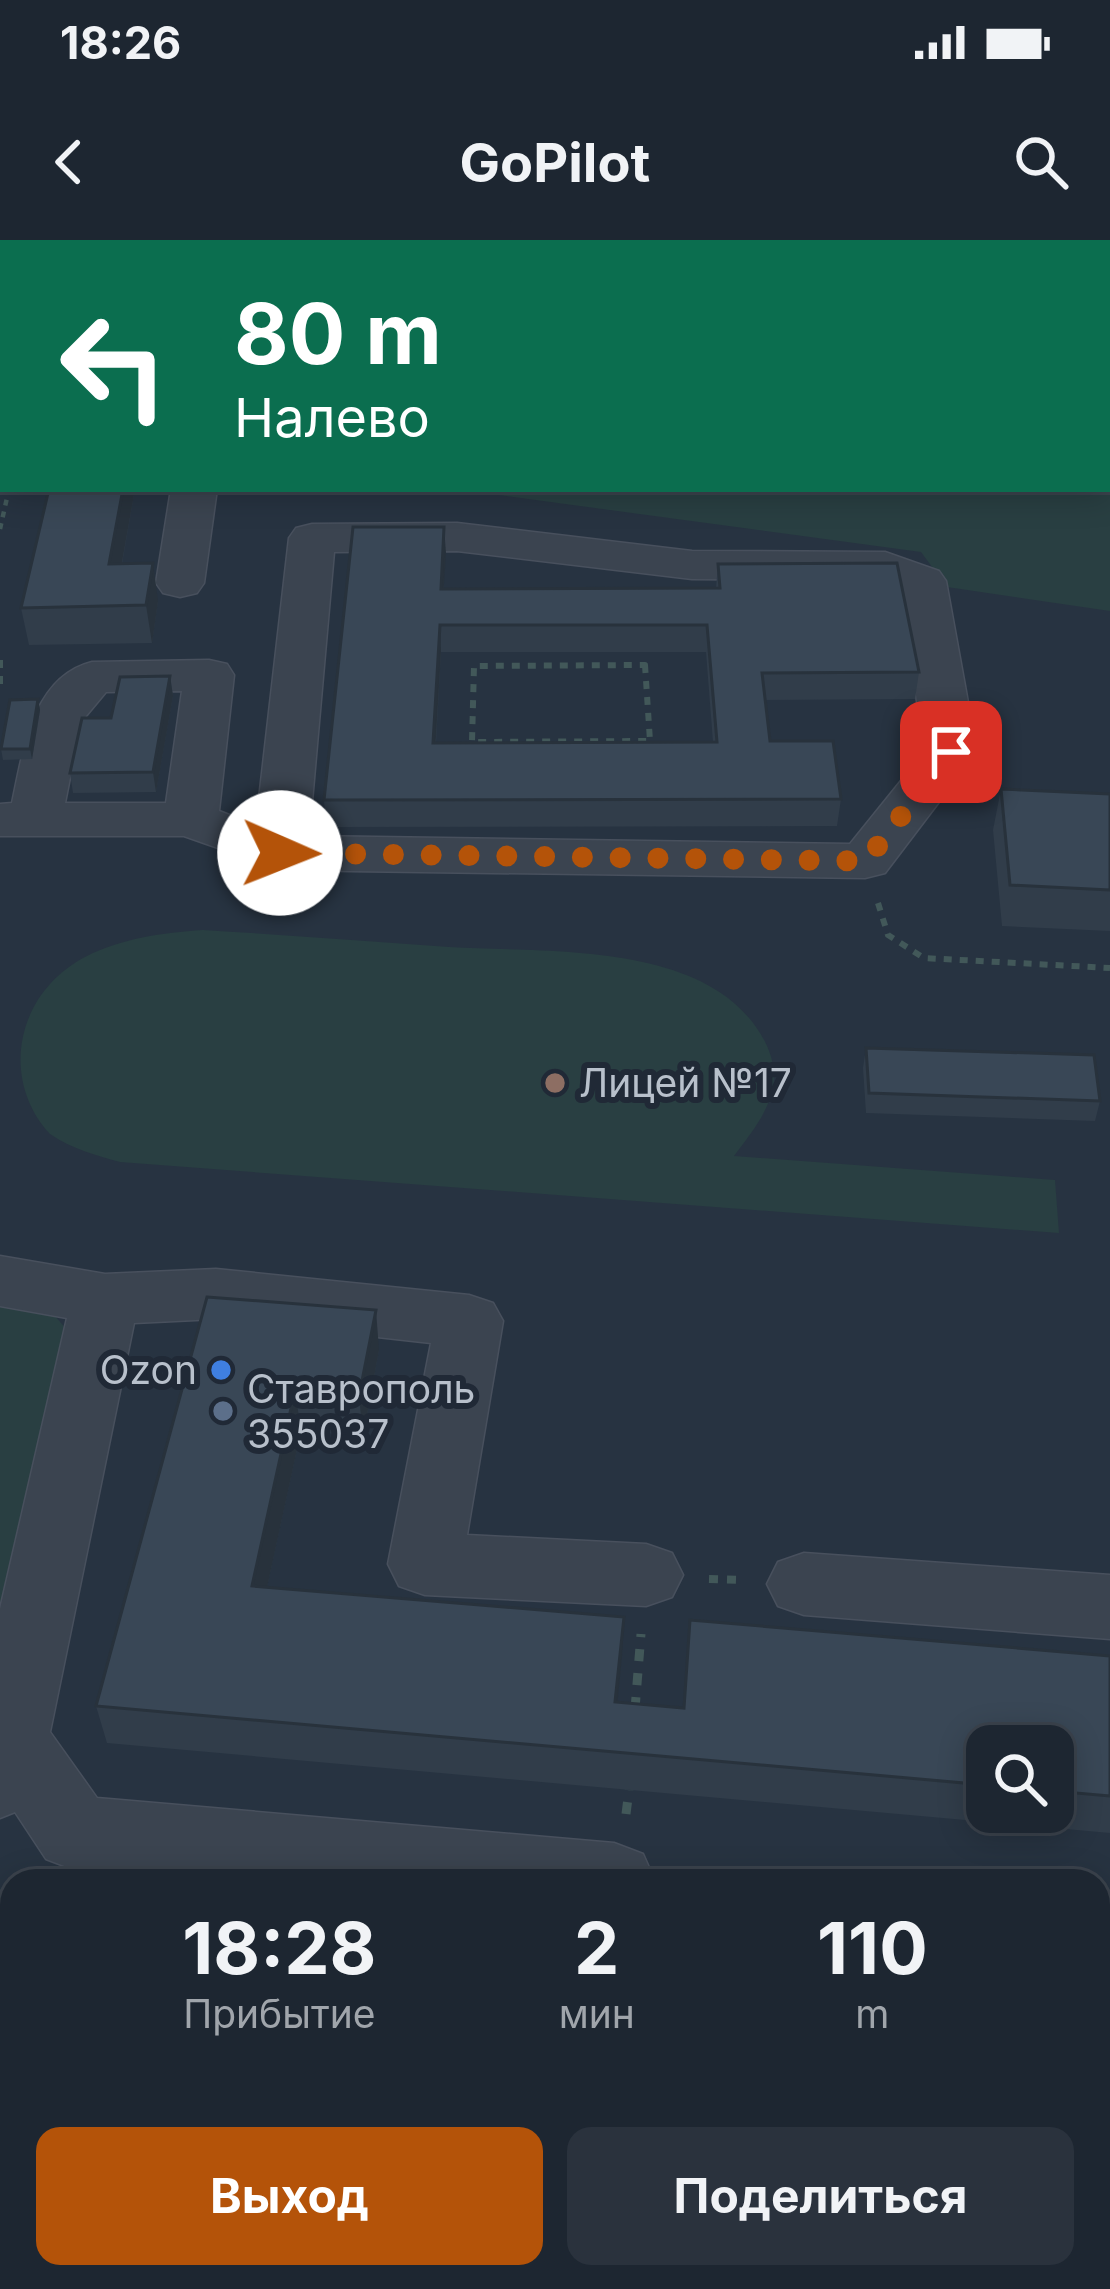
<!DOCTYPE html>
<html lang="ru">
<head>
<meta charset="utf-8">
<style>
  body { margin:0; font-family:Inter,sans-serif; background:#2a323d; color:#f1f3f6; height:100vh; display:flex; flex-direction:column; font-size:45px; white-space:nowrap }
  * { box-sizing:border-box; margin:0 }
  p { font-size:39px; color:#a0a5ab }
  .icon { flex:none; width:66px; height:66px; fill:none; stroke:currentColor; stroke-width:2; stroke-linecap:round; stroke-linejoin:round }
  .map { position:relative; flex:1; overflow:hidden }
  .side { position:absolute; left:0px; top:1629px; width:1110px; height:420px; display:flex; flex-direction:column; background:#1d2631; border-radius:36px 36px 0 0; box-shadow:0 6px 30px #0003,0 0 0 3px #3b434d }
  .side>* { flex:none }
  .hud { position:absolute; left:0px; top:0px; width:1110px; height:252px; box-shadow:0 6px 30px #0003,0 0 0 3px #3b434d; background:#0b6e4f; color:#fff; overflow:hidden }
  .tools { position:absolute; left:966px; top:1485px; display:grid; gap:24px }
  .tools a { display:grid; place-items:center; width:108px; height:108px; border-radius:24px; background:#1d2631; box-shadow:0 6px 30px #0003,0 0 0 3px #3b434d; font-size:60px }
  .pin { position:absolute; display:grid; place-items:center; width:102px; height:102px; color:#fff; margin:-51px; border-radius:24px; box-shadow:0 6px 18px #0006 }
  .me { position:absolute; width:132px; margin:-66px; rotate:91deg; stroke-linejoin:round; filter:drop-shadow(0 0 9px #0008) }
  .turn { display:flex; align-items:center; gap:42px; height:252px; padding:0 36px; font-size:54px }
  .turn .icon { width:156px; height:156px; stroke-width:2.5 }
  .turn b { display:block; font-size:84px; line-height:102px }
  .eta { display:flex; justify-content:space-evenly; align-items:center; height:204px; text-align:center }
  .eta b { font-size:72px; font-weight:700; line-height:84px }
  .button { display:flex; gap:24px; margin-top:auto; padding:24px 36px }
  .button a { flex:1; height:138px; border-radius:24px; background:#b45309; color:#fff; font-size:48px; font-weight:700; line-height:138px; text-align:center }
  .button a+a { background:#2a323d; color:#f1f3f6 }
  .status { display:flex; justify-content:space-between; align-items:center; height:84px; padding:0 60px; background:#1d2631; direction:ltr }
  .status svg { height:33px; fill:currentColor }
  header { display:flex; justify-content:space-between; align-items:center; height:156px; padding:0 36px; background:#1d2631; font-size:54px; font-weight:700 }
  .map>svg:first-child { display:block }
  .green { fill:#293f42 }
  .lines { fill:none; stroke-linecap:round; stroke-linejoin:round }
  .minor-casing { stroke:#48505d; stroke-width:3 }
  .major-casing { stroke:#48505d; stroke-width:3 }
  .path-far3 { stroke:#425859; stroke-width:4.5; stroke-dasharray:6 6; stroke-linecap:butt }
  .path-far2 { stroke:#425859; stroke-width:6; stroke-dasharray:8 8; stroke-linecap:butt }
  .path-far1 { stroke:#425859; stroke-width:8; stroke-dasharray:9 9; stroke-linecap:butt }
  .path { stroke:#425859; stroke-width:9; stroke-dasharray:12 12; stroke-linecap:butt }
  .minor { fill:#3b4450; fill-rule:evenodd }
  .major { fill:#596470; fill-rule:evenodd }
  .wall { fill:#313d4a; fill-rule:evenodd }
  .shaded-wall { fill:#28323c }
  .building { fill:#394756; stroke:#28323c; stroke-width:3; fill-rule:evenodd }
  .route { stroke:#b45309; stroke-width:21; stroke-dasharray:0 37.8 }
  .education-dot { fill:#8d6e63; stroke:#202936; stroke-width:4.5 }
  .shop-dot { fill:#3f7fe0; stroke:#202936; stroke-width:4.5 }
  .service-dot { fill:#5c6f8a; stroke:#202936; stroke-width:4.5 }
  .labels { text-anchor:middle; stroke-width:12; stroke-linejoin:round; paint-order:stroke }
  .poi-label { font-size:39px; fill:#b8c0cb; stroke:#202936; text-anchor:start }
</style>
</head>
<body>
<div class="status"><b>18:26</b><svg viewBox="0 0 49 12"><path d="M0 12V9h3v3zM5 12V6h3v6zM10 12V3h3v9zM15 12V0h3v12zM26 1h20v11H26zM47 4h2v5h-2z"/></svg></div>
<header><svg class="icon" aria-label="back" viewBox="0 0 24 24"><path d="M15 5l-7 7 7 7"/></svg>GoPilot<svg class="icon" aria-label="search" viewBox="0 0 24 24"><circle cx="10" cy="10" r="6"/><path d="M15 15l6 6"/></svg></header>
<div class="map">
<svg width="1110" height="2049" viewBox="0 0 1110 2049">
  <rect width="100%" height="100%" fill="#273341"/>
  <g class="green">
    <polygon points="102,0 1110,0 1110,371 947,347 921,312 454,249 1107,249 1107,3"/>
    <path d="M203,690C285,695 367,701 449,707C542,713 696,701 756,787C793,840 766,874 734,916L1055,940L1059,993L120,922C95,915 72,909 50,894C0,840 15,754 85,717C122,698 162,693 203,690Z"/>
    <polygon points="0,1060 48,1068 67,1090 0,1418"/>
    <polygon points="0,1772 12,1773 12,1926 0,1963"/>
    <polygon points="29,2037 821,2037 831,2049 26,2049"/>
  </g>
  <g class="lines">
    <defs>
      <g id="minor">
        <rect x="0" y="137" width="3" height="26"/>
        <polygon points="171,249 217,249 204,343 197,353 180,357 163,353 156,343"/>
        <path d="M457,283L692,311L885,312L939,331L946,341L977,512L885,633L865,638L280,630L184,596H0V564L12,563C23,512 32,437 92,422L209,420L227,424L234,435L219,571L256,585L289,298L296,288L312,284ZM457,311L692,339L878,340L899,349L925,511L850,604L309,596L334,312ZM182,451L166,563H65L81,482L106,452Z"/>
        <polygon points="0,1016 105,1034 216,1029 469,1055 493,1063 503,1081 467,1295 646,1304 672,1313 683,1335 672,1357 646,1366 425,1355 399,1346 388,1324 431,1103 216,1079 134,1083 50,1492 97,1558 614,1603 643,1614 655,1641 194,1641 75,1630 46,1619 15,1572 0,1578 0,1369 67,1078 0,1066"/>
        <polygon points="804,1313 1110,1335 1110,1399 804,1375 778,1366 767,1344 778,1322"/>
        <polygon points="1098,1676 1110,1681 1110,1775 1098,1770"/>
        <polygon points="0,1699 12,1701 12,1783 0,1781"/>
        <polygon points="808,2037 906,2037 911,2049 813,2049"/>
      </g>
      <polygon id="major" points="3,61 3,95 0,95 0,62"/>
    </defs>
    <use href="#minor" class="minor-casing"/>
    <use href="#major" class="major-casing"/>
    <polyline class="path-far3" points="0,289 9,249"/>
    <g class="path-far2">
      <polyline points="0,420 0,444"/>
      <polygon points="645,425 650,501 472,502 474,426"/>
      <polyline points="878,663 888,695 924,718 1110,728"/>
    </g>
    <polyline class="path-far1" points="709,1339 742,1340"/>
    <g class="path">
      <polyline points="635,1469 641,1394"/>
      <polyline points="626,1574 629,1550"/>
      <polyline points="1098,1964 1110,1965"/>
      <polyline points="0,2029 12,1990"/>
    </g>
    <use href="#minor" class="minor"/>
    <use href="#major" class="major"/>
  </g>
  <g class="wall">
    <polygon points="49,249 135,249 122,324 158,361 152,403 29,405 21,368"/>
    <path d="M444,287V349L716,348L718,324L919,432L915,459L765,460L770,501L841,559L837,586L326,587L324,560ZM441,412H706L713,502L436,503Z"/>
    <polygon points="170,436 173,456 156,552 73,553 70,533 111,478"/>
    <polygon points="38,459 40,470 32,519 3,520 1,509"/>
    <polygon points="1001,549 1110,554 1110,691 1002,686 993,590"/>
    <polygon points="866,808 1100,861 1095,881 866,873 863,828"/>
    <path d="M207,1057L379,1110L363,1196L301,1191L267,1347L624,1377L617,1462L684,1468L1110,1416V1593L107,1503L96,1466ZM987,1506H1053V1572H987Z"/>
  </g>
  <g class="shaded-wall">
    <polygon points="123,249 135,249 115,361 109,324"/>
    <polygon points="444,287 446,313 442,375 441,349"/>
    <polygon points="153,323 158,361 152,403 146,365"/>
    <polygon points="440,385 441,412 434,530 433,503"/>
    <polygon points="170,436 173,456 156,552 153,532"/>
    <polygon points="38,459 40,470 32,519 30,509"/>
    <polygon points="376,1070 379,1110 363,1196 359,1156"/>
    <polygon points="295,1150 301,1191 259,1384 252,1346"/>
    <polygon points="624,1377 622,1416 614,1499 615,1462"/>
  </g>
  <g class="building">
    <polygon points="49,249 123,249 109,324 153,323 146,365 21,368"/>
    <path d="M353,287H444L441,349L720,348L718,324L897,323L919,432L762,433L770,501H833L841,559L324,560ZM440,385H707L717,502L433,503Z"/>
    <polygon points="170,436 153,532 70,533 82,478 111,478 120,437"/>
    <polygon points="38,459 30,509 1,509 10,460"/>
    <polygon points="1001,549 1110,554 1110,650 1010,645"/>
    <polygon points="866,808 1094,815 1100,861 869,853"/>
    <polygon points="207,1057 376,1070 359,1156 295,1150 252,1346 624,1377 615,1462 684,1468 690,1380 1110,1416 1110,1556 1053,1551 1053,1506 987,1506 987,1545 96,1466"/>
  </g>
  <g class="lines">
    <polyline class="route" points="280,613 866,621 951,512"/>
  </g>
  <circle class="education-dot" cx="555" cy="843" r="12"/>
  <circle class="shop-dot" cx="221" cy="1130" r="12"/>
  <circle class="service-dot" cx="223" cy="1171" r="12"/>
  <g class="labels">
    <g class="poi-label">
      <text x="579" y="857">Лицей №17</text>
      <text x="197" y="1144" text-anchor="end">Ozon</text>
      <text x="247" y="1163">Ставрополь<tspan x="247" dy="45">355037</tspan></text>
    </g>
  </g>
</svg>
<div class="tools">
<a><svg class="icon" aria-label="search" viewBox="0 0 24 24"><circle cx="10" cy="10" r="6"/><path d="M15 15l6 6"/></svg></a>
</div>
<div class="pin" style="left:951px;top:512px;background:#d93025"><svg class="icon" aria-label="arrive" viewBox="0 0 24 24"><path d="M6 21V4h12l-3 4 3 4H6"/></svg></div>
<svg class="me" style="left:280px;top:613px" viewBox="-20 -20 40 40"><circle r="19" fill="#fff"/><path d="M0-13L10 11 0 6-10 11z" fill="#b45309"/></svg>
<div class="hud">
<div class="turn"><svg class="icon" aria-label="left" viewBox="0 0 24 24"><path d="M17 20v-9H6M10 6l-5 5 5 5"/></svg><div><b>80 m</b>Налево</div></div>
</div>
<section class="side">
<div class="eta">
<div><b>18:28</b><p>Прибытие</p></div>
<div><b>2</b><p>мин</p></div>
<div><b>110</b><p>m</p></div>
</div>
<div class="button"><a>Выход</a><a>Поделиться</a></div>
</section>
</div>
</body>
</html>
